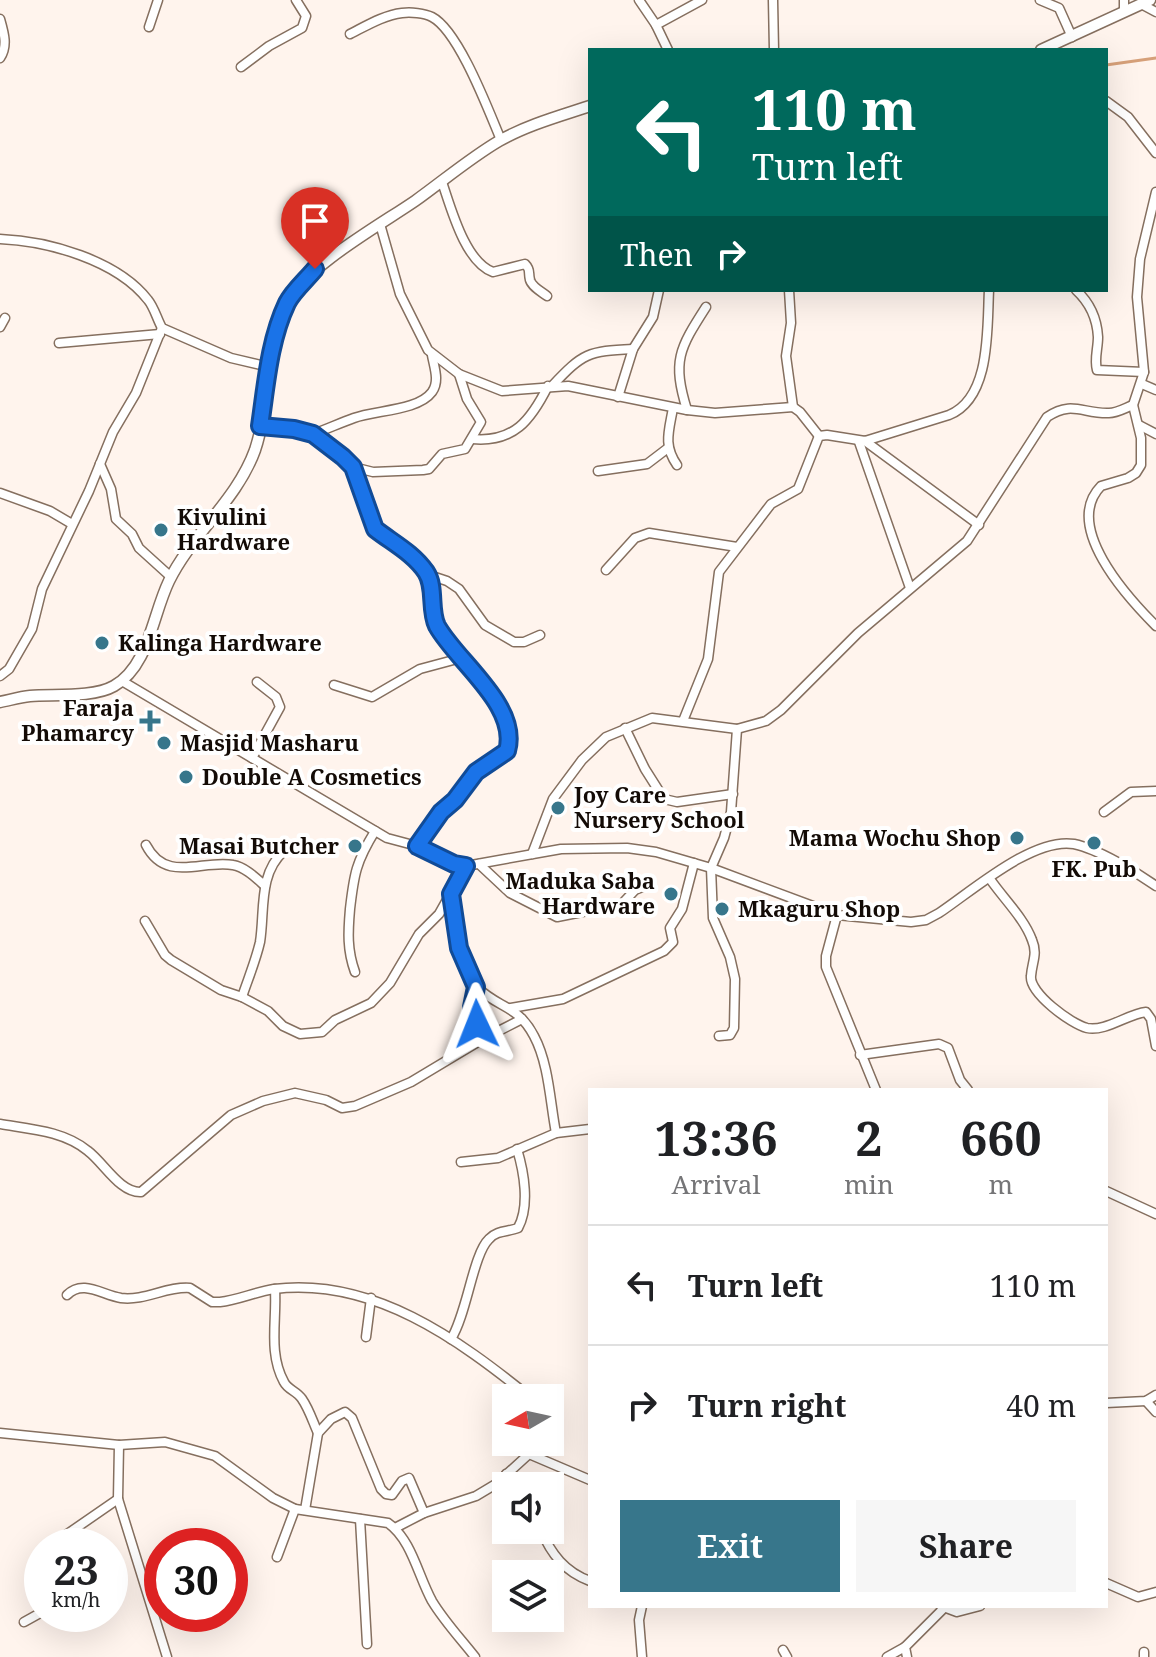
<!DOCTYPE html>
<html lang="en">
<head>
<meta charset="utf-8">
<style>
  body { margin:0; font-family:"Noto Serif",serif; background:#f6f6f6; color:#202124; height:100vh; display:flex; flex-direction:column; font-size:30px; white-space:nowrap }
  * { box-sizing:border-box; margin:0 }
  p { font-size:26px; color:#757577 }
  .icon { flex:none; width:44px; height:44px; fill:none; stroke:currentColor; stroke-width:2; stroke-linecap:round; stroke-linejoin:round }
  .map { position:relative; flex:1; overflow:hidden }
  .panel { position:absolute; left:588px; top:1088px; width:520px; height:520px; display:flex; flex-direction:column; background:#fff; border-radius:0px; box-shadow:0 8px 32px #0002 }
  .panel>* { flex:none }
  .guide { position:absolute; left:588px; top:48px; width:520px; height:244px; border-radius:0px; box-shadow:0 8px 32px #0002; background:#00695c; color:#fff; overflow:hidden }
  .needle { width:52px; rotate:261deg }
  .fabs { position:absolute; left:492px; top:1384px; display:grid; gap:16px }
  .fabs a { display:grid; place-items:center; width:72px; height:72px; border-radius:0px; background:#fff; box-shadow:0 8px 32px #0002; font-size:40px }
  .speed { position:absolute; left:24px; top:1528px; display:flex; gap:16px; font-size:40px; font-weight:700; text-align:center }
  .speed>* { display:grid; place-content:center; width:104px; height:104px; border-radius:50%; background:#fff; box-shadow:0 8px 32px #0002; line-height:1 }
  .speed small { font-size:20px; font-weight:400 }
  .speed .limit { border:12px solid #d22; background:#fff; color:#111 }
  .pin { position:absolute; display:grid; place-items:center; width:68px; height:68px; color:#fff; margin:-82px -34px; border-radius:50% 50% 50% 0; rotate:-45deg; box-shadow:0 0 8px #0007 }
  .pin .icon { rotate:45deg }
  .me { position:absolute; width:88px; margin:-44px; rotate:358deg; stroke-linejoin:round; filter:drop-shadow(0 0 6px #0008) }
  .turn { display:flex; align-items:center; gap:28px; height:168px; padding:0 32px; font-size:36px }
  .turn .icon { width:104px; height:104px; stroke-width:2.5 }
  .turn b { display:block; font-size:56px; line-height:68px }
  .then { display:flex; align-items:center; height:76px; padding:0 32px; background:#0003; gap:16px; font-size:30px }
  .eta { display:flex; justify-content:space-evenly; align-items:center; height:136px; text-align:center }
  .eta b { font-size:48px; font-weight:700; line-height:56px }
  .primary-button { display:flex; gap:16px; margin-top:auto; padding:16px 32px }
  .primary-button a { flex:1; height:92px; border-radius:0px; background:#37768b; color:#fff; font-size:32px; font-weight:700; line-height:92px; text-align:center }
  .primary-button a+a { background:#f6f6f6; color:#202124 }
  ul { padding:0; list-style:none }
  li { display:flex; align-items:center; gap:24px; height:120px; padding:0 32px; border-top:2px solid #e0e0e0 }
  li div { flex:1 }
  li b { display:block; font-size:30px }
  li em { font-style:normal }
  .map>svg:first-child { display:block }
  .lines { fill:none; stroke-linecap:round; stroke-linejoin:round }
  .stream { stroke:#d6a079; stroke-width:3 }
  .minor-casing { stroke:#856f5f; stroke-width:11 }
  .tertiary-casing { stroke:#856f5f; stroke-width:13 }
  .minor { stroke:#fff; stroke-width:8 }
  .tertiary { stroke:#fff; stroke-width:10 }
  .route-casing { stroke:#114b97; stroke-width:20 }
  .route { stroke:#1a73e8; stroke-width:14 }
  .poi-dot { fill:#37768b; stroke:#fff; stroke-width:3 }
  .labels { text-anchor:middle; stroke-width:8; stroke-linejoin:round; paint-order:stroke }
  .poi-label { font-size:22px; font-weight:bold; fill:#130b06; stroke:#fff; text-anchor:start }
</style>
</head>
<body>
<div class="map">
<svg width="1156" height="1657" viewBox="0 0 1156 1657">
  <rect width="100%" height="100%" fill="#fff4ed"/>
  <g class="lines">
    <polyline class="stream" points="1106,65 1156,58"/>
    <defs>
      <g id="minor">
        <polyline points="639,0 656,25 668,50"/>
        <polyline points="773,0 774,50"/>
        <polyline points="1040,0 1059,8 1072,37"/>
        <polyline points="1141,4 1156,12"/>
        <polyline points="1124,10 1124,0"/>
        <path d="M0,19C4,33 8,46 0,58"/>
        <polyline points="656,25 702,0"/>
        <polyline points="149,27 158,0"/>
        <path d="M350,34C366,26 384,15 402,13C411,12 424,13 432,17C459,31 489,112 501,140"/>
        <polyline points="241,67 269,46 302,28 306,16 296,0"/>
        <polyline points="1106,101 1128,117 1156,153"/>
        <path d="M442,182C451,208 465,262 493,272L525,264C531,270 528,272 530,280C532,287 542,292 547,296"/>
        <path d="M1156,192L1140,259L1137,297L1144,372L1133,405L1141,438V465L1136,473L1128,478L1101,486C1062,526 1127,597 1156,626"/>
        <polyline points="380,224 400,294 428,350 459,374 502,391 568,386 687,410 715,413 793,407 800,412 819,436"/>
        <path d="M0,239C48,241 117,260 148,300C154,307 157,319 162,328L231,358L269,367"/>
        <polyline points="789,290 791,323 786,356 793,407"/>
        <path d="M1076,290C1089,302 1097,318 1098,337C1098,349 1094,359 1097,370L1144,372"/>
        <polyline points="0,327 5,318"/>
        <polyline points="59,343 160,334"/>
        <polyline points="1142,384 1156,390"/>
        <path d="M552,386C583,353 588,351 633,349"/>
        <polyline points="618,397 633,349 653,317 659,290"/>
        <path d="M673,408C669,431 663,445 677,465"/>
        <path d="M687,410C672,361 679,349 706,307"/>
        <polyline points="1139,425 1156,434"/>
        <path d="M260,426L294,429L313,434L343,457L353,467L375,529C392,542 424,556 429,579C433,596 431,613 439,629L502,710C507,724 511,735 507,751L476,772L455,800L441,812L417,846"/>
        <path d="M313,434C327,429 340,423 354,418C375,410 418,411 432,392C440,381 434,367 432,355"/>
        <path d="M472,439C514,443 531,420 548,386"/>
        <polyline points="865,441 979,525"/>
        <polyline points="859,442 910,588"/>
        <polyline points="100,464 111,489 116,519 132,534 139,548 171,577"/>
        <polyline points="353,467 373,472 423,470 429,469 442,454 465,449 481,422 467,399 459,374"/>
        <polyline points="598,471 647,464 668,448"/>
        <polyline points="0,493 50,511 72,524"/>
        <polyline points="606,570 635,538 649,533 737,547"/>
        <polyline points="429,575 447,581 459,589 485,625 514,642 524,642 540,635"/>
        <polyline points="0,676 9,669 32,629 42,589 89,491 113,432 136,393 162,328"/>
        <path d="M122,681L387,838L417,846L454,864L466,866L561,849L627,848L656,852L711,868L837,915L911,922L926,920L939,913C972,891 1033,837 1074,844C1098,849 1136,872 1156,886"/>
        <polyline points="334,685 372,697 420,669 461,658"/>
        <path d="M683,721L708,659L719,572L771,504L798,489L819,436L827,435L865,441L949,415C991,398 987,329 989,290"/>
        <polyline points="625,728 645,769 664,799 677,802 733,794"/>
        <polyline points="252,758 280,707 276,697 257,682"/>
        <polyline points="1104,812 1131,792 1156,791"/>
        <path d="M146,845C166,884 203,859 233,865C245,867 256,878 265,886"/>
        <path d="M532,854L553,799L582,760L606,737L652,718L737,729L766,721L781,710L858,633L967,541L1047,417C1072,400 1083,414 1109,413C1117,413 1125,408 1133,405"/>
        <polyline points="479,864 510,893 557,917 587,911 608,911 620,906 635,890 645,886"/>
        <path d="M990,879C1003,898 1024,918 1032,940C1038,954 1032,962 1031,976C1029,993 1071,1024 1087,1028C1105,1032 1128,1014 1146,1012L1151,1019L1156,1046"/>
        <path d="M451,894C458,924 455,965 478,988C498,1008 518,1005 534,1036C549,1064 550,1102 556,1133"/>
        <polyline points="837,915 826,956 826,967 876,1090"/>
        <polyline points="145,921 165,955 171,960 221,990 242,997 268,1011 283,1026 300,1034 322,1032 335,1020 371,1003 390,983 419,934 439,914 466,866"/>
        <path d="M355,972C347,950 348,932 350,909C354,874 356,862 375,831"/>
        <polyline points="476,987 472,1007 481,1040"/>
        <path d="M242,997C248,979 256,960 260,942C265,911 258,874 284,851"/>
        <polyline points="511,1008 563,999 664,951 673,942 670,928 682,909 694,863"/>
        <polyline points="719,1036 730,1035 734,1028 735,979 730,957 713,918 711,868 724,838 731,812 737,729"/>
        <polyline points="860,1055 939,1044 948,1048 960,1080 968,1090"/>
        <path d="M0,1124C30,1129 64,1131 88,1151C104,1163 120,1193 141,1192L231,1115L263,1101L295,1093L326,1100L342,1108L355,1106L411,1082L481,1040L522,1019"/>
        <polyline points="461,1162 498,1158 556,1133 590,1129"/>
        <polyline points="1106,1191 1156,1214"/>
        <path d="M275,1289C277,1320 268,1353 284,1382C288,1390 297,1391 302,1399C309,1409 313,1422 318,1433"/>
        <path d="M67,1295C83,1279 102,1295 121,1298C145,1301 167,1286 190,1288L212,1302H220C238,1300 255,1292 274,1289C373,1277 458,1339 531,1398"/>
        <polyline points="366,1337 371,1298"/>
        <path d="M451,1339C467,1314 473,1254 489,1239C497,1230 508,1232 518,1228C530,1206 524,1172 517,1149"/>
        <polyline points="1146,1401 1156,1412"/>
        <polyline points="1106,1403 1146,1401 1156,1395"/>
        <path d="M0,1433L119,1445L165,1442L215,1456L273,1498L295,1509L388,1523C412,1540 418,1576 432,1601C444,1621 460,1638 475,1657"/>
        <polyline points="119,1445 118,1499 167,1657"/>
        <polyline points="506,1474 516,1486"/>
        <polyline points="305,1510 318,1433 331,1419 345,1412 352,1418 381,1489 386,1494 392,1495 402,1481 409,1478 424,1513"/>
        <polyline points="360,1519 367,1644"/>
        <polyline points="395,1528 424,1513 476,1496 496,1484 529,1454 590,1480"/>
        <path d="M541,1530C551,1554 565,1572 590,1581"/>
        <polyline points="50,1546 118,1499"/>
        <polyline points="277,1557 295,1509"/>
        <polyline points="1106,1583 1138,1597 1156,1592"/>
        <polyline points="642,1606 639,1620 642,1657"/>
        <polyline points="941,1606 957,1612 980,1606"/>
        <polyline points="24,1622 42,1612"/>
        <polyline points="783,1650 787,1657"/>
        <polyline points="1144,1652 1144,1657"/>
        <polyline points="887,1657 905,1647"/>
        <polyline points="907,1657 905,1647 944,1608"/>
      </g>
      <g id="tertiary">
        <polyline points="1041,50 1150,0"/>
        <path d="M0,702C10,700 20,697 30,696C53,694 93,698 114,686C149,666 152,616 169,581C192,534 237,500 255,450C271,402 263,347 287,302C307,266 380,225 415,201C443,181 470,158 499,141C527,125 560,116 590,106"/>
      </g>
    </defs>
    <use href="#minor" class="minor-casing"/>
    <use href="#tertiary" class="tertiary-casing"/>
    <use href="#minor" class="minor"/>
    <use href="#tertiary" class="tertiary"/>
  </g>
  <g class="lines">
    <defs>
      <path id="route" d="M315,269C306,280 293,291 287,303C269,341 266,386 260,426L294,429L313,434L343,457L353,467L375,529C393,543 413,553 426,572C436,587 429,610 437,626C457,662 520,706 507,751L476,772L455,800L441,812L417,846L454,864L466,866L451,894L459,948L476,987L472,1007L477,1024"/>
    </defs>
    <use href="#route" class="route-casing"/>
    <use href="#route" class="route"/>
  </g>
  <g class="poi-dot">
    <circle cx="161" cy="530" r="8"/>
    <circle cx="102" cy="643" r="8"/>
    <path d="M146 709h8v8h8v8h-8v8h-8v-8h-8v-8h8z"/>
    <circle cx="164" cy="743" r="8"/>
    <circle cx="186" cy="777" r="8"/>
    <circle cx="558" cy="808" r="8"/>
    <circle cx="1017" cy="838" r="8"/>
    <circle cx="1094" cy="843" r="8"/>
    <circle cx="355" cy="846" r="8"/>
    <circle cx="671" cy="894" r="8"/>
    <circle cx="722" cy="909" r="8"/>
  </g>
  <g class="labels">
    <g class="poi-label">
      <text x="177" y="525">Kivulini<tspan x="177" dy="25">Hardware</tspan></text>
      <text x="118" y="651">Kalinga Hardware</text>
      <text x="134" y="716" text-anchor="end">Faraja<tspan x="134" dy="25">Phamarcy</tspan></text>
      <text x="180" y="751">Masjid Masharu</text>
      <text x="202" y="785">Double A Cosmetics</text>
      <text x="574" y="803">Joy Care<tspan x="574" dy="25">Nursery School</tspan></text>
      <text x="1001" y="846" text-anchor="end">Mama Wochu Shop</text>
      <text x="339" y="854" text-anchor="end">Masai Butcher</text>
      <text x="1094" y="877" text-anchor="middle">FK. Pub</text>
      <text x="655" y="889" text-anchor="end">Maduka Saba<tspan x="655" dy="25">Hardware</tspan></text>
      <text x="738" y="917">Mkaguru Shop</text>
    </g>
  </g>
</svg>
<div class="fabs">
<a><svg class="needle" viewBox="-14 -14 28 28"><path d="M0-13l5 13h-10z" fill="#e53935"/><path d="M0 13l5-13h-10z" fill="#757577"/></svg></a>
<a><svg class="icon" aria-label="sound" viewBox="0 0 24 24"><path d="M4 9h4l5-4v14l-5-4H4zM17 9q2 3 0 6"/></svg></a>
<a><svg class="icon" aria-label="layers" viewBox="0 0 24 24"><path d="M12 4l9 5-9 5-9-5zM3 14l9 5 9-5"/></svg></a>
</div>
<div class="speed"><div>23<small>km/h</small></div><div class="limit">30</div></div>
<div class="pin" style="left:315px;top:269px;background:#d93025"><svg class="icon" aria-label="arrive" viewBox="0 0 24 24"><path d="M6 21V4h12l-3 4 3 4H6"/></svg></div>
<svg class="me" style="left:477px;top:1024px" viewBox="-20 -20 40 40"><path d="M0-17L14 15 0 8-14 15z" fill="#1a73e8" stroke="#fff" stroke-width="4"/></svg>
<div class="guide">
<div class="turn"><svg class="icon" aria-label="left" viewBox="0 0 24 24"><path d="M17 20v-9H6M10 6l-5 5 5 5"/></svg><div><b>110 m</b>Turn left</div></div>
<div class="then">Then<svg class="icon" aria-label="right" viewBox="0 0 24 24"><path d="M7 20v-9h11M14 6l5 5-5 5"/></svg></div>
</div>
<section class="panel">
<div class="eta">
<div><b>13:36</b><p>Arrival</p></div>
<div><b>2</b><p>min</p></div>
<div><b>660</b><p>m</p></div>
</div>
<ul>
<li><svg class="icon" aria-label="left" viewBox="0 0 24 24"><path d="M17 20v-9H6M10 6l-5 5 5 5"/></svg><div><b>Turn left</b></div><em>110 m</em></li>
<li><svg class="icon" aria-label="right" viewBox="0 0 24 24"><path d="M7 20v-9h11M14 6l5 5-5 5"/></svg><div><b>Turn right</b></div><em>40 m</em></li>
</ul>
<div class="primary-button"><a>Exit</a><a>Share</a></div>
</section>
</div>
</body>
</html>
